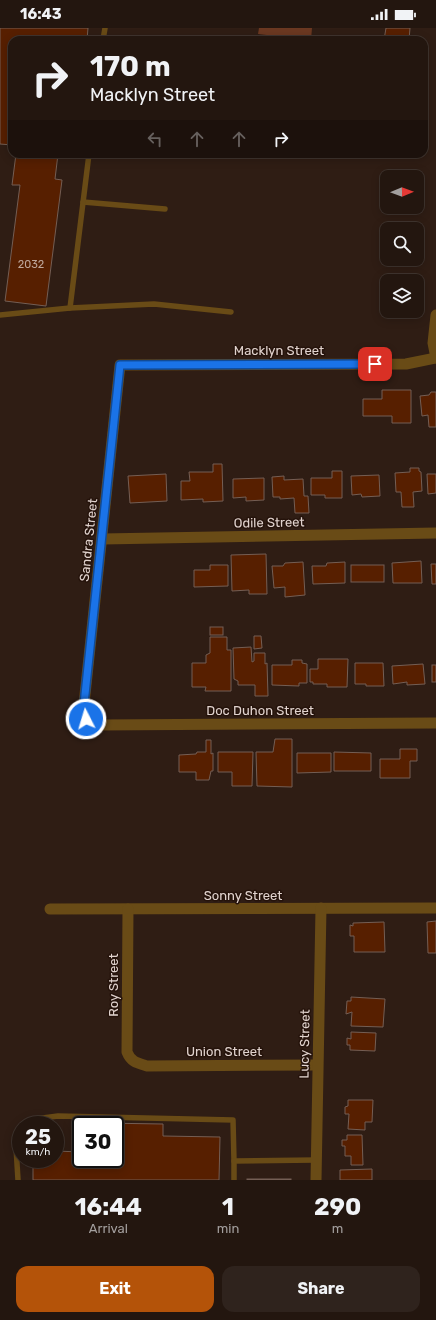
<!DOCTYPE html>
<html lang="en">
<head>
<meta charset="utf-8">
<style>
  body { margin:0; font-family:Rubik,sans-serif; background:#2f231d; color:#f1f3f6; height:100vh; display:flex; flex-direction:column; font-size:15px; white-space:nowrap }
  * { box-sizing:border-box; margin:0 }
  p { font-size:13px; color:#a39f9e }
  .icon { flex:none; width:22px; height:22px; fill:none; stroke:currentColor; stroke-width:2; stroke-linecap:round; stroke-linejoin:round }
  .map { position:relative; height:1152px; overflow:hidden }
  .panel { display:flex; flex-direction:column; background:#23160f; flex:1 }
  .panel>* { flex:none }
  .hud { position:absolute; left:8px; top:8px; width:420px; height:122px; border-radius:12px; box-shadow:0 2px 10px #0003,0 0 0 1px #40352f; background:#23160f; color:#f1f3f6; overflow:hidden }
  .needle { width:26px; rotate:89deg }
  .buttons { position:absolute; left:380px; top:142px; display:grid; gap:8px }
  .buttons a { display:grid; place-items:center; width:44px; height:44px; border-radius:8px; background:#23160f; box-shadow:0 2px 10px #0003,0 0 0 1px #40352f; font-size:20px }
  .speed { position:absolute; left:12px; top:1088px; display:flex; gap:8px; font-size:20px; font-weight:700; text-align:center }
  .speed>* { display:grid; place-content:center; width:52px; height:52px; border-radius:50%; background:#23160f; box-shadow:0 2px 10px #0003,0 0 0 1px #40352f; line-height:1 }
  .speed small { font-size:10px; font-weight:400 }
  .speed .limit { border:2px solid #111; border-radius:6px; background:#fff; color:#111 }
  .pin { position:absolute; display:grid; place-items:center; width:34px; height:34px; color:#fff; margin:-17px; border-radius:8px; box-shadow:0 2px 6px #0006 }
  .me { position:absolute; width:44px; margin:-22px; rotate:355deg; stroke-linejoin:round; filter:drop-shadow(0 0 3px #0008) }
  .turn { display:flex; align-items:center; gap:14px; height:84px; padding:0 16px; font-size:18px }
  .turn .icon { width:52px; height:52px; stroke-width:2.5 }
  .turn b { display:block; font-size:28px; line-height:34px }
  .lanes { display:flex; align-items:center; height:38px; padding:0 16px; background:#0003; justify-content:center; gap:20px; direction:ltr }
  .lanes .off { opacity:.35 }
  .eta { display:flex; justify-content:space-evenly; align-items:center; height:68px; text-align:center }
  .eta b { font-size:24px; font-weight:700; line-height:28px }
  .button { display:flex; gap:8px; margin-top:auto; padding:8px 16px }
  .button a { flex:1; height:46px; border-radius:12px; background:#b45309; color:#fff; font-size:16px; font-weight:700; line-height:46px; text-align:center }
  .button a+a { background:#2f231d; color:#f1f3f6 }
  .status { display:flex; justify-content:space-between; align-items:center; height:28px; padding:0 20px; background:#23160f; direction:ltr }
  .status svg { height:11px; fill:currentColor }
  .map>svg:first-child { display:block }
  .green { fill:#6b3821 }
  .building { fill:#571f00; stroke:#745e54 }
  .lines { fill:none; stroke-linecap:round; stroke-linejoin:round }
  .service { stroke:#694b16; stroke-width:5.5 }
  .minor { stroke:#694b16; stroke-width:11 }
  .route-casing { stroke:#114b97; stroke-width:10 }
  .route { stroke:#1a73e8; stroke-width:7 }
  .labels { text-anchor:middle; stroke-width:3; stroke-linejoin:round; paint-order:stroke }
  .number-label { font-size:11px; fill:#bea69a }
  .street-label { font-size:13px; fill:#e1d3ce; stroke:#25130b }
</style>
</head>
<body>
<div class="status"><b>16:43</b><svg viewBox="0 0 49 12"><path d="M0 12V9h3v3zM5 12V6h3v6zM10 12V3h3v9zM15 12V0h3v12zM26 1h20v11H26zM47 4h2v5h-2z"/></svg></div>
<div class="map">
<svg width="436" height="1152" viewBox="0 0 436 1152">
  <rect width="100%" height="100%" fill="#2f1d14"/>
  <polygon class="green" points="259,0 312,0 311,12 309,12 258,6"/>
  <g class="building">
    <polygon points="0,0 88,0 87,12 12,12 12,117 0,116"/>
    <polygon points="386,0 410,0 409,12 384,12"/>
    <polygon points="16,126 58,126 55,151 62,152 46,278 5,273 20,157 12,157"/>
    <polygon points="382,362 411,362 411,395 392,395 392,388 363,388 363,371 382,371"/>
    <polygon points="431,364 436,364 436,399 429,399 428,387 422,388 420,368 429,367"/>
    <polygon points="213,436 222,436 223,473 203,474 203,471 181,472 181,453 190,453 189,444 213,444"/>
    <polygon points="410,440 419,440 419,443 421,444 422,463 413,464 414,479 402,479 401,464 396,464 395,445 410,444"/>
    <polygon points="332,443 342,443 342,470 325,470 325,467 311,467 311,450 332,450"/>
    <polygon points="166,446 167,473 130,475 128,448"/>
    <polygon points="427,446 436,446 436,465 428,466"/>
    <polygon points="379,447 380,468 362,469 361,466 352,467 351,448"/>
    <polygon points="284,448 284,452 303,451 304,468 308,468 309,485 295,485 294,470 280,471 280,469 273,469 272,449"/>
    <polygon points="264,450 264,472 246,473 246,469 233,470 233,451"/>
    <polygon points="266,526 267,566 249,566 249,562 232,563 231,527"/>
    <polygon points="421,533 422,555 393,555 392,535"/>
    <polygon points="303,534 305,567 285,569 285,559 274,560 272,538 283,538 285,535"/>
    <polygon points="345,534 345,555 313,556 312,538 326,538 327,535"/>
    <polygon points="431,536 436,536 436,556 432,556"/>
    <polygon points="210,537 228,537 228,558 194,559 194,542 210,542"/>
    <rect x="351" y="537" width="33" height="17"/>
    <rect x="210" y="599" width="13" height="8"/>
    <polygon points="254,608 261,608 262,620 254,621"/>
    <polygon points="210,609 227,609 227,622 231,622 231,663 205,663 206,659 192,659 192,635 206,635 206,627 210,625"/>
    <polygon points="251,619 252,634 254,633 254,625 265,625 265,636 267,635 268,668 255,668 255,657 238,657 238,653 234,651 233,620"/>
    <polygon points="318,631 348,631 347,659 327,659 327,656 313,656 313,654 310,654 310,641 318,641"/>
    <polygon points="292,632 302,632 302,635 307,636 307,655 299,655 299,658 272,657 272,637 292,637"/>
    <polygon points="355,635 383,635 384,658 366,658 366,656 355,656"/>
    <polygon points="423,636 425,656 407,657 407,654 393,656 392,638"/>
    <rect x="432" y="637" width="4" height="17"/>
    <polygon points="275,711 292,711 292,759 257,758 256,724 273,724"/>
    <polygon points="206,712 211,712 211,726 213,725 213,743 211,743 209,752 196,752 196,744 179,744 179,727 196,726 197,724 206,724"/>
    <polygon points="400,721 417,721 417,733 410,733 410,750 380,750 380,731 400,731"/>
    <polygon points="218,724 253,724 252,758 232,758 232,744 218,744"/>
    <polygon points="334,724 371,725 371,743 334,743"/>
    <polygon points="297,725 331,725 331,744 297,745"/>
    <polygon points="436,893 436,925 428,925 427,894"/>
    <polygon points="384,894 385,924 354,924 354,908 350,908 350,897 353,898 353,895"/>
    <polygon points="351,969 385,971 383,999 351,998 352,984 346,986 347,973 351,973"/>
    <polygon points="351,1004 376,1005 375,1023 350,1022 350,1017 347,1017 347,1010 351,1011"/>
    <polygon points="348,1072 373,1072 372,1094 365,1094 365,1102 348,1101 349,1086 345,1086 345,1079 348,1078"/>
    <polygon points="100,1095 163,1096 163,1108 220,1109 219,1152 33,1152 33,1131 55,1131 55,1123 81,1124 81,1131 115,1131 115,1097 100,1097"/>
    <polygon points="347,1107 362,1107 363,1137 351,1137 351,1128 345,1128 345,1118 342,1118 342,1112 347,1112"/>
    <polygon points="372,1141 372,1152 340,1152 340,1142"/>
    <rect x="247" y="1151" width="44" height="1"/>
  </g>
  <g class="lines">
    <g class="service">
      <polyline points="103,12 105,0"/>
      <polyline points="83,174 165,181"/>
      <polyline points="70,280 89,126"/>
      <polyline points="0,287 70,280 154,276 231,284"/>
      <polyline points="27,1097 35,1091 58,1088 233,1092 234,1133"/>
      <polyline points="18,1152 16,1119 21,1102"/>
      <polyline points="234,1152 234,1133 316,1132"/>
    </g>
    <g class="minor">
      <polyline points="436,330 406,336 120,337 84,676 86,691 93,696 99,697 436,695"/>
      <polyline points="436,330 433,315 436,287"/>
      <polyline points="102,511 436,505"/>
      <polyline points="50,881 436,880"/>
      <path d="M128,881L127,1024C131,1034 137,1035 147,1038L317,1037"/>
      <polyline points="316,1152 321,880"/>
    </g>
  </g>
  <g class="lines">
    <defs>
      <polyline id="route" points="86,691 84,676 120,337 375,336"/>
    </defs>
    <use href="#route" class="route-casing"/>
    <use href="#route" class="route"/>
  </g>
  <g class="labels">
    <g class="number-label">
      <text x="31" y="240">2032</text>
    </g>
    <g class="street-label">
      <text x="279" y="327">Macklyn Street</text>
      <text transform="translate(269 494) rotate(-1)" y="5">Odile Street</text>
      <text transform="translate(88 512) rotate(-84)" y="5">Sandra Street</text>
      <text x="260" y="687">Doc Duhon Street</text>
      <text x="243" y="872">Sonny Street</text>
      <text transform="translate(113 957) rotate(-90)" y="5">Roy Street</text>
      <text transform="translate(304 1016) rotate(-89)" y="5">Lucy Street</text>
      <text x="224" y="1028">Union Street</text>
    </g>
  </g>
</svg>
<div class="buttons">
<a><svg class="needle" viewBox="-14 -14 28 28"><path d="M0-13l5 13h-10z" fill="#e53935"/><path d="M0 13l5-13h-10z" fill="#a39f9e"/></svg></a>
<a><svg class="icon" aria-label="search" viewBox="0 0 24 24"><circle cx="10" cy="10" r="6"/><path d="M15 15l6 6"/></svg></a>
<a><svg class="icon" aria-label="layers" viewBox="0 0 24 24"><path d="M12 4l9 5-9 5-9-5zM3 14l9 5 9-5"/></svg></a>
</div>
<div class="speed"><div>25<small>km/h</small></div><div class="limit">30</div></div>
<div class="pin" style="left:375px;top:336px;background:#d93025"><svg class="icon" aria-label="arrive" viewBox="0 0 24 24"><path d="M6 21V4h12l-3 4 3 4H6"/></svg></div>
<svg class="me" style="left:86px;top:691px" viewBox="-20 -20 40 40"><circle r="17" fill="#1a73e8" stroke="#fff" stroke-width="3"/><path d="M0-11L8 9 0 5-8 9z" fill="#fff"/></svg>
<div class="hud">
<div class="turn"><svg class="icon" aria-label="right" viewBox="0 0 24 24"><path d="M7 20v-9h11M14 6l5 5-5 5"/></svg><div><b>170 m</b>Macklyn Street</div></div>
<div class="lanes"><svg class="icon off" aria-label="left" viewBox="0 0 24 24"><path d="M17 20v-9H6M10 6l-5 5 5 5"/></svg><svg class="icon off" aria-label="ahead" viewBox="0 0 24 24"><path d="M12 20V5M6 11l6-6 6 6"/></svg><svg class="icon off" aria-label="ahead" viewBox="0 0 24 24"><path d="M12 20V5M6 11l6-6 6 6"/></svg><svg class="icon" aria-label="right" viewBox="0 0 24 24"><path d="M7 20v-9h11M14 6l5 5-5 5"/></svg></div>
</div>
</div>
<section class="panel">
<div class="eta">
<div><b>16:44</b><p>Arrival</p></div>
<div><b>1</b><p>min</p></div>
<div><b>290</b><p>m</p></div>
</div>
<div class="button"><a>Exit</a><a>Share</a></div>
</section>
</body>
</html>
